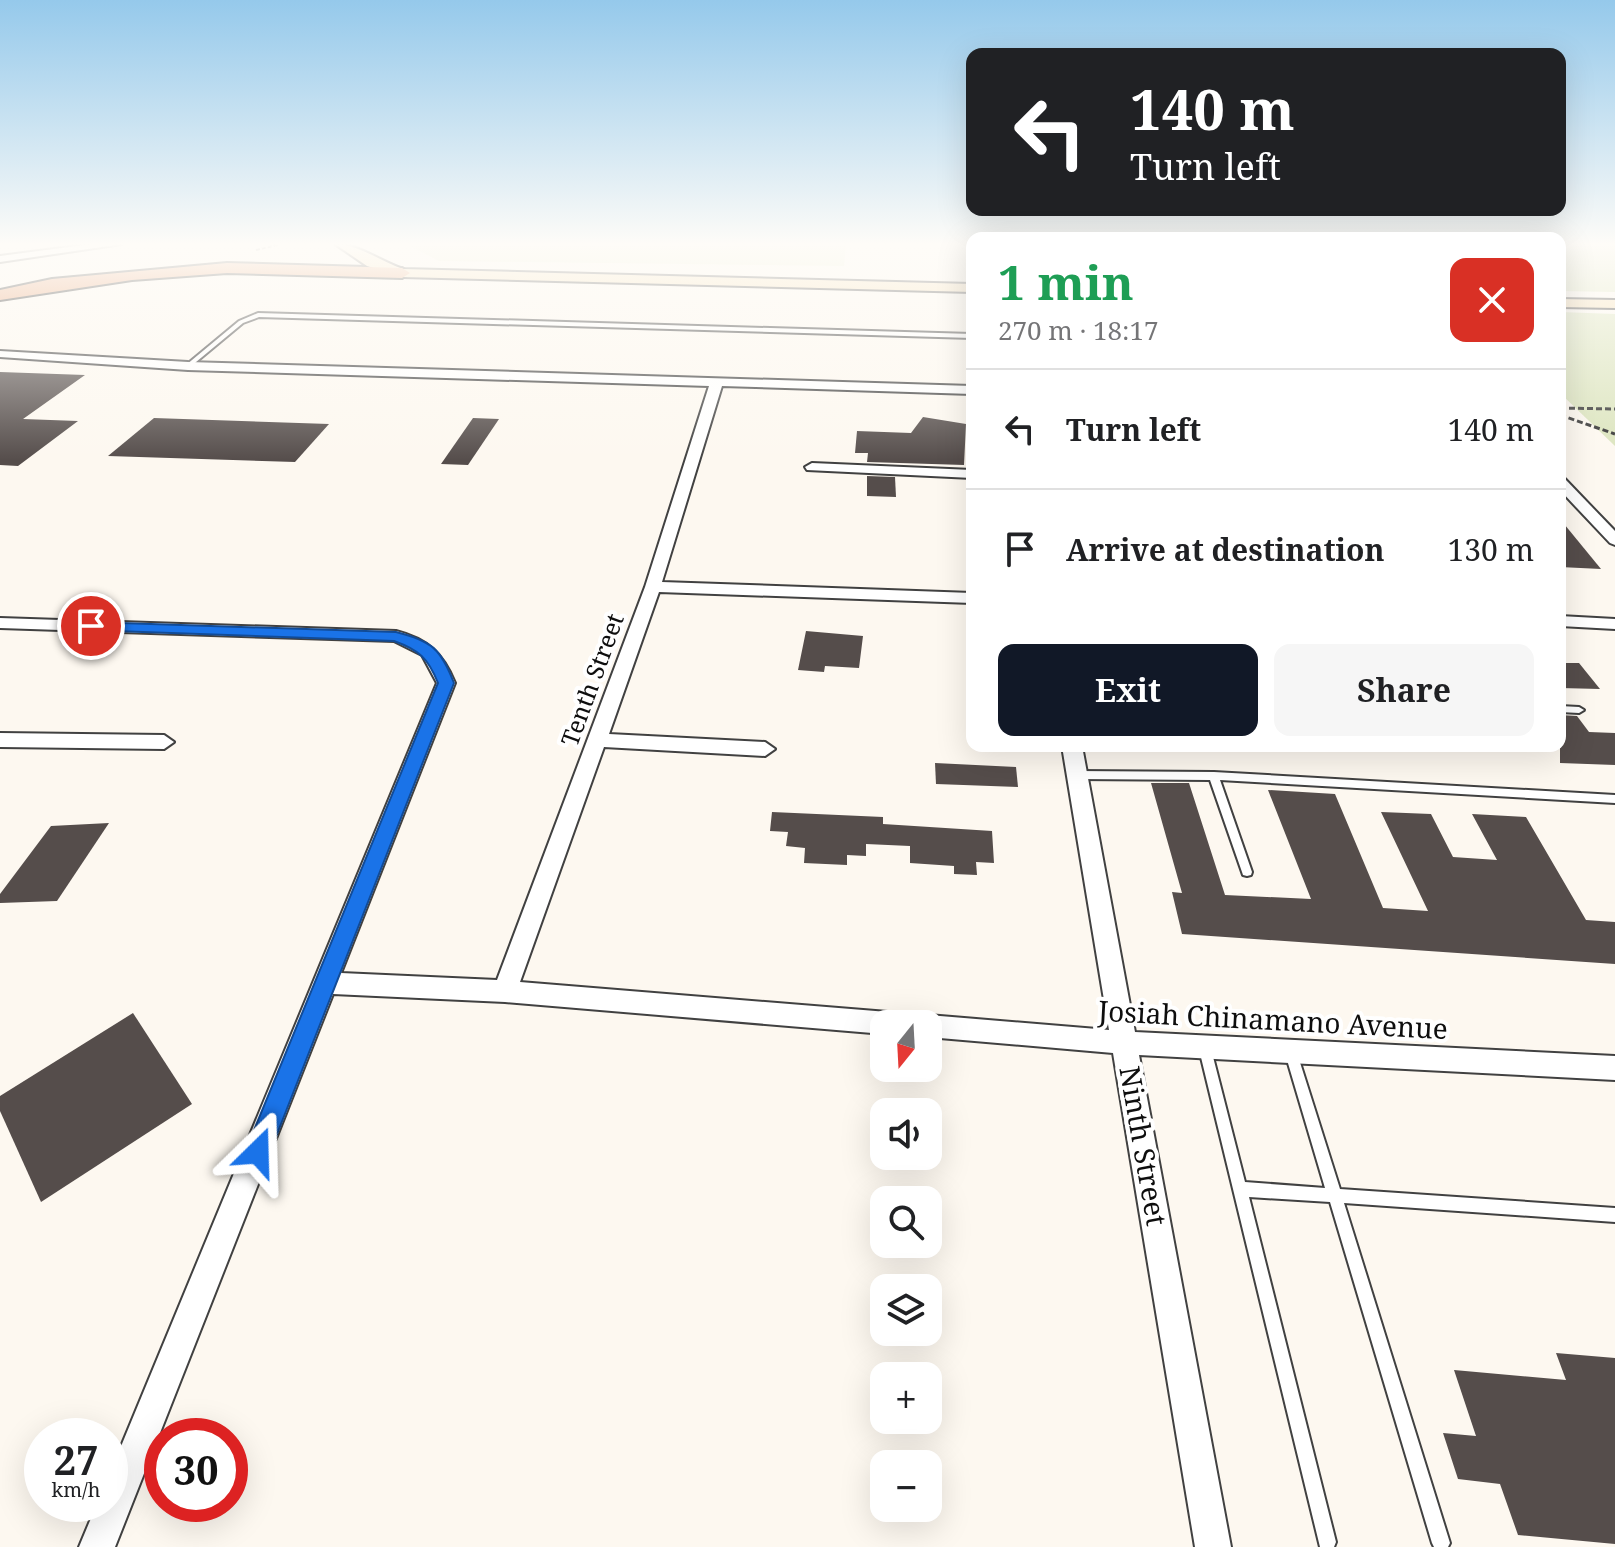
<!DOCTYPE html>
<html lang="en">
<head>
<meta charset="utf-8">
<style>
  body { margin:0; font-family:"Noto Serif",serif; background:#f6f6f6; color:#202124; height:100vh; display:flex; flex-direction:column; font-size:30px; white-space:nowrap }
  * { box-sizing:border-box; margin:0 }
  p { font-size:26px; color:#757577 }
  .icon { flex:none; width:44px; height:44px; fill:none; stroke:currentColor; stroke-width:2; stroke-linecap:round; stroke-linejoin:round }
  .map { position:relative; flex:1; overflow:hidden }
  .drawer { position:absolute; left:966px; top:232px; width:600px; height:520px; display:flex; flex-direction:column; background:#fff; border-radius:16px; box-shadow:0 8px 32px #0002 }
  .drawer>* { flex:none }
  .guide { position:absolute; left:966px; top:48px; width:600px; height:168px; border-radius:16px; box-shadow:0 8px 32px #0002; background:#202124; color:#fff; overflow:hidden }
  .needle { width:52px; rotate:198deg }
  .tools { position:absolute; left:870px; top:1010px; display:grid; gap:16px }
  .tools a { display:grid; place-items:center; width:72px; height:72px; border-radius:16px; background:#fff; box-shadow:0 8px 32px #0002; font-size:40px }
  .speed { position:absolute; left:24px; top:1418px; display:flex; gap:16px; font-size:40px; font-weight:700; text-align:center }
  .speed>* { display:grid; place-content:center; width:104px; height:104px; border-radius:50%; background:#fff; box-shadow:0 8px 32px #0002; line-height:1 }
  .speed small { font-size:20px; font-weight:400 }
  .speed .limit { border:12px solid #d22; background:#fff; color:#111 }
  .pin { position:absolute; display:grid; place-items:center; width:68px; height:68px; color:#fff; margin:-34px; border:4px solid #fff; border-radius:50%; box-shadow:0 2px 8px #0007 }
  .me { position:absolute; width:88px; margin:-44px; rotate:22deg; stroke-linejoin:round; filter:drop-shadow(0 0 6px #0008) }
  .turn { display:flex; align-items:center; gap:28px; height:168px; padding:0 32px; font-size:36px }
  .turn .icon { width:104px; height:104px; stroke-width:2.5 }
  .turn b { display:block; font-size:56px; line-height:68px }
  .round { display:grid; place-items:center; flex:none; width:84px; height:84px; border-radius:16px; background:#f6f6f6 }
  .head { display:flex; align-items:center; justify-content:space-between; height:136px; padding:0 32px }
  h1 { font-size:48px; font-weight:700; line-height:60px; color:#1e9e55 }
  .button { display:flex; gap:16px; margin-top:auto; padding:16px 32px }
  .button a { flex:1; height:92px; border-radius:16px; background:#111827; color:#fff; font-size:32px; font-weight:700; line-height:92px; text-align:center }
  .button a+a { background:#f6f6f6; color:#202124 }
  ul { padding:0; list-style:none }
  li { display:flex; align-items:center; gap:24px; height:120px; padding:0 32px; border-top:2px solid #e0e0e0 }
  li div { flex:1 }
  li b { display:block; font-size:30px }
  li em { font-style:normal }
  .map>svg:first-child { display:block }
  .green { fill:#dbe4bd }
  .pitch { fill:#e9edce }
  .building { fill:#554d4b }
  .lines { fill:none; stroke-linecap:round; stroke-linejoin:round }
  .service-casing { stroke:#414141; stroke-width:4 }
  .minor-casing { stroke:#414141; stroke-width:4 }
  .secondary-casing { stroke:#303030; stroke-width:4 }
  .trunk-casing { stroke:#1f1f1f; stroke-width:4 }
  .path-far1 { stroke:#303030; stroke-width:2; stroke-dasharray:4 2; stroke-linecap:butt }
  .path { stroke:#303030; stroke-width:3; stroke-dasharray:6 3; stroke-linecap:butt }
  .service { fill:#fff; fill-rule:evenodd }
  .minor { fill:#fff; fill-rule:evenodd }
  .secondary { fill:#f6dfb3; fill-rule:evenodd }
  .trunk { fill:#e69b6e; fill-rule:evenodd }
  .route { fill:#1a73e8; stroke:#114b97; stroke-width:2 }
  .labels { text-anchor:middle; stroke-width:8; stroke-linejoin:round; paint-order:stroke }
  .street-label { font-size:24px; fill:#0e0e0e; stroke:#fff }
  .near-street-label { font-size:28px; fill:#0e0e0e; stroke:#fff }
</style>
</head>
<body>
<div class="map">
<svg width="1615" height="1547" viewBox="0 0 1615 1547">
  <rect width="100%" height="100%" fill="#fdf8f0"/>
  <g class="green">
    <polygon points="1560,244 1615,244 1615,292 1560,291"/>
    <polygon points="1560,312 1615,314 1615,446 1560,393"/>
  </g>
  <polygon class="pitch" points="846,244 844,266 439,261 408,245"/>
  <g class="building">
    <polygon points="0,372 85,375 23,419 78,421 18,466 0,465"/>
    <polygon points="923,417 966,424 964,465 867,462 868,453 855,453 857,431 911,433"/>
    <polygon points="154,418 329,424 295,462 108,456"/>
    <polygon points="473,418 499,419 468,465 441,464"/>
    <polygon points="867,476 895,477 896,497 867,496"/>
    <polygon points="1560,519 1601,569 1560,567"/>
    <polygon points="806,631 863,636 859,668 825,666 824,672 798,670"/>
    <polygon points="1560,663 1579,663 1600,689 1560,688"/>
    <polygon points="1560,715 1577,716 1589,732 1615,733 1615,765 1560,763"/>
    <polygon points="935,763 1016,767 1018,787 936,784"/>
    <polygon points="1151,783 1189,783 1225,895 1311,899 1268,790 1335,794 1383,908 1428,911 1381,812 1431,814 1453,857 1497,860 1472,814 1526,817 1586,920 1615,922 1615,964 1182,934 1172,892 1182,893"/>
    <polygon points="772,812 883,817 883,824 992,831 994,863 976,862 977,875 954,874 954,866 910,863 910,846 866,844 866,856 847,855 847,865 804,863 805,848 786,846 788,832 770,831"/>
    <polygon points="109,823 57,901 0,903 0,894 51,826"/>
    <polygon points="133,1013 192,1104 41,1202 0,1111 0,1096"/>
    <polygon points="1556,1353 1615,1358 1615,1544 1518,1535 1500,1484 1458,1479 1443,1433 1476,1436 1454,1370 1566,1380"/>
  </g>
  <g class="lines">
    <defs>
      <g id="service">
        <polygon points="258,313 972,334 972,338 259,317 243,323 190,367 186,367 186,365 239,321"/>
        <polygon points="1560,706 1579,707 1584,710 1579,713 1560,712"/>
        <polygon points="1077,771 1214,772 1615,795 1615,803 1220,780 1252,872 1251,875 1247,876 1243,875 1242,872 1210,780 1077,779 1072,775"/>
        <polygon points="1205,1043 1210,1045 1211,1049 1245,1182 1325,1188 1285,1053 1286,1049 1291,1047 1296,1049 1297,1053 1340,1189 1615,1208 1615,1222 1344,1203 1450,1543 1448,1547 1434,1547 1432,1543 1330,1202 1249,1197 1336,1542 1334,1547 1320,1547 1199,1049 1200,1045"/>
      </g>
      <g id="minor">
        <polygon points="92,244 122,244 0,262 0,256"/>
        <path d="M0,351L188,362L972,386V394L722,386L662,582L972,593V603L659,592L609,734L765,742L775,749L765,756L604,747L520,982L900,1013L909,1016L913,1024H884V1034L505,1002L333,994L115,1547H79L97,1504H110V1473L437,683L422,655L394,641L0,628V618L396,631C427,639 443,653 455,683L341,973L497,980L645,587L709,386L188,370L0,357Z"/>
        <polygon points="812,463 972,470 972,478 807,470 805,467"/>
        <polygon points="1560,478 1565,479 1615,531 1615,545 1610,543 1560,490"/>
        <polygon points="1560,616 1615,619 1615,629 1560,626"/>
        <polygon points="0,733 164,735 174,742 164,749 0,747"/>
        <polygon points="1062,746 1082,746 1135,1032 1615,1056 1615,1080 1139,1055 1231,1547 1195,1547 1113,1053 928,1037 928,1024 916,1024 919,1018 928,1015 1109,1030"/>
      </g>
      <g id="secondary">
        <path d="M335,244C358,244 380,261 403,269L972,284V292L402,277L367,266Z"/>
        <polygon points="1560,299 1615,300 1615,308 1560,307"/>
      </g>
      <polygon id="trunk" points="227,263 402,268 410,273 402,278 227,273 132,280 0,300 0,290 52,279"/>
    </defs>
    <use href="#service" class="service-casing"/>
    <use href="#minor" class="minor-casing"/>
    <use href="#secondary" class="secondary-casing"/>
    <use href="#trunk" class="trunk-casing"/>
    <polyline class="path-far1" points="256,250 281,244"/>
    <g class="path">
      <polyline points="1560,408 1615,409"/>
      <polyline points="1560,415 1615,434"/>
    </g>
    <use href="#service" class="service"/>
    <use href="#minor" class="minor"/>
    <use href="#secondary" class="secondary"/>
    <use href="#trunk" class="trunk"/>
  </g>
  <linearGradient id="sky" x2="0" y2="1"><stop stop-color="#95c9eb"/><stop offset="0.53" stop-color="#fefcf8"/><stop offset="1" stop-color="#fefcf8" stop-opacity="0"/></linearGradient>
  <rect width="1615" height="461" fill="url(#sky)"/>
  <path class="route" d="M91,622L396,632C432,641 441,649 454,683L270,1152L266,1161L258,1164L249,1161L245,1152L438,683C428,658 419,650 394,641L86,630V623Z"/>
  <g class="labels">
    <g class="street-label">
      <text transform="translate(593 680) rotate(-70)" y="8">Tenth Street</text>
    </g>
    <g class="near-street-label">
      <text transform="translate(1273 1020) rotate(3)" y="10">Josiah Chinamano Avenue</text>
      <text transform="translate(1143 1146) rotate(80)" y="10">Ninth Street</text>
    </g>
  </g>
</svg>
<div class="tools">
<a><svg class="needle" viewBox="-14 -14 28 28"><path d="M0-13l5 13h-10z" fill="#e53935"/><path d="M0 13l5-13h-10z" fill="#757577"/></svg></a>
<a><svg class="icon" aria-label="sound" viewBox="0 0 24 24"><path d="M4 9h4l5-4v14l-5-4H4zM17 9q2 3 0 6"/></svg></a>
<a><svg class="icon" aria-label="search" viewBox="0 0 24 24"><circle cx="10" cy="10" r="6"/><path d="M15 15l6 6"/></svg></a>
<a><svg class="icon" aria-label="layers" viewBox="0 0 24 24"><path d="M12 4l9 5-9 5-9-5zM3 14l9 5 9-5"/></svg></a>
<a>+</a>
<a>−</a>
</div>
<div class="speed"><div>27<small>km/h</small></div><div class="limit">30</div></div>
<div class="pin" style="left:91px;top:626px;background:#d93025"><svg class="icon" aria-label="arrive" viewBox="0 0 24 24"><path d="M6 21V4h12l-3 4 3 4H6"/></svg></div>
<svg class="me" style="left:258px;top:1152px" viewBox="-20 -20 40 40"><path d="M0-17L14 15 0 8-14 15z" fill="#1a73e8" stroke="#fff" stroke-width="4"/></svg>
<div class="guide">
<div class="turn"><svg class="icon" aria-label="left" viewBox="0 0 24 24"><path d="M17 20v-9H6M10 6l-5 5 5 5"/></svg><div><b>140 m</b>Turn left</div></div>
</div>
<section class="drawer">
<div class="head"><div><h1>1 min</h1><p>270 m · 18:17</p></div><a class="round" style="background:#d93025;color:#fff"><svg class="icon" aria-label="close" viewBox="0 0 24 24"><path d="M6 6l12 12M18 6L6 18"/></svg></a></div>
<ul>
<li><svg class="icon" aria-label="left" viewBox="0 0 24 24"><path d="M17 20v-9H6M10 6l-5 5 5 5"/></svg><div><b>Turn left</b></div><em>140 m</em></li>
<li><svg class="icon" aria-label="arrive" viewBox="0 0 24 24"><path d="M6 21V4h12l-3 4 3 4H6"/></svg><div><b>Arrive at destination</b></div><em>130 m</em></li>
</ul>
<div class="button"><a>Exit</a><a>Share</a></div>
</section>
</div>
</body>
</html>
